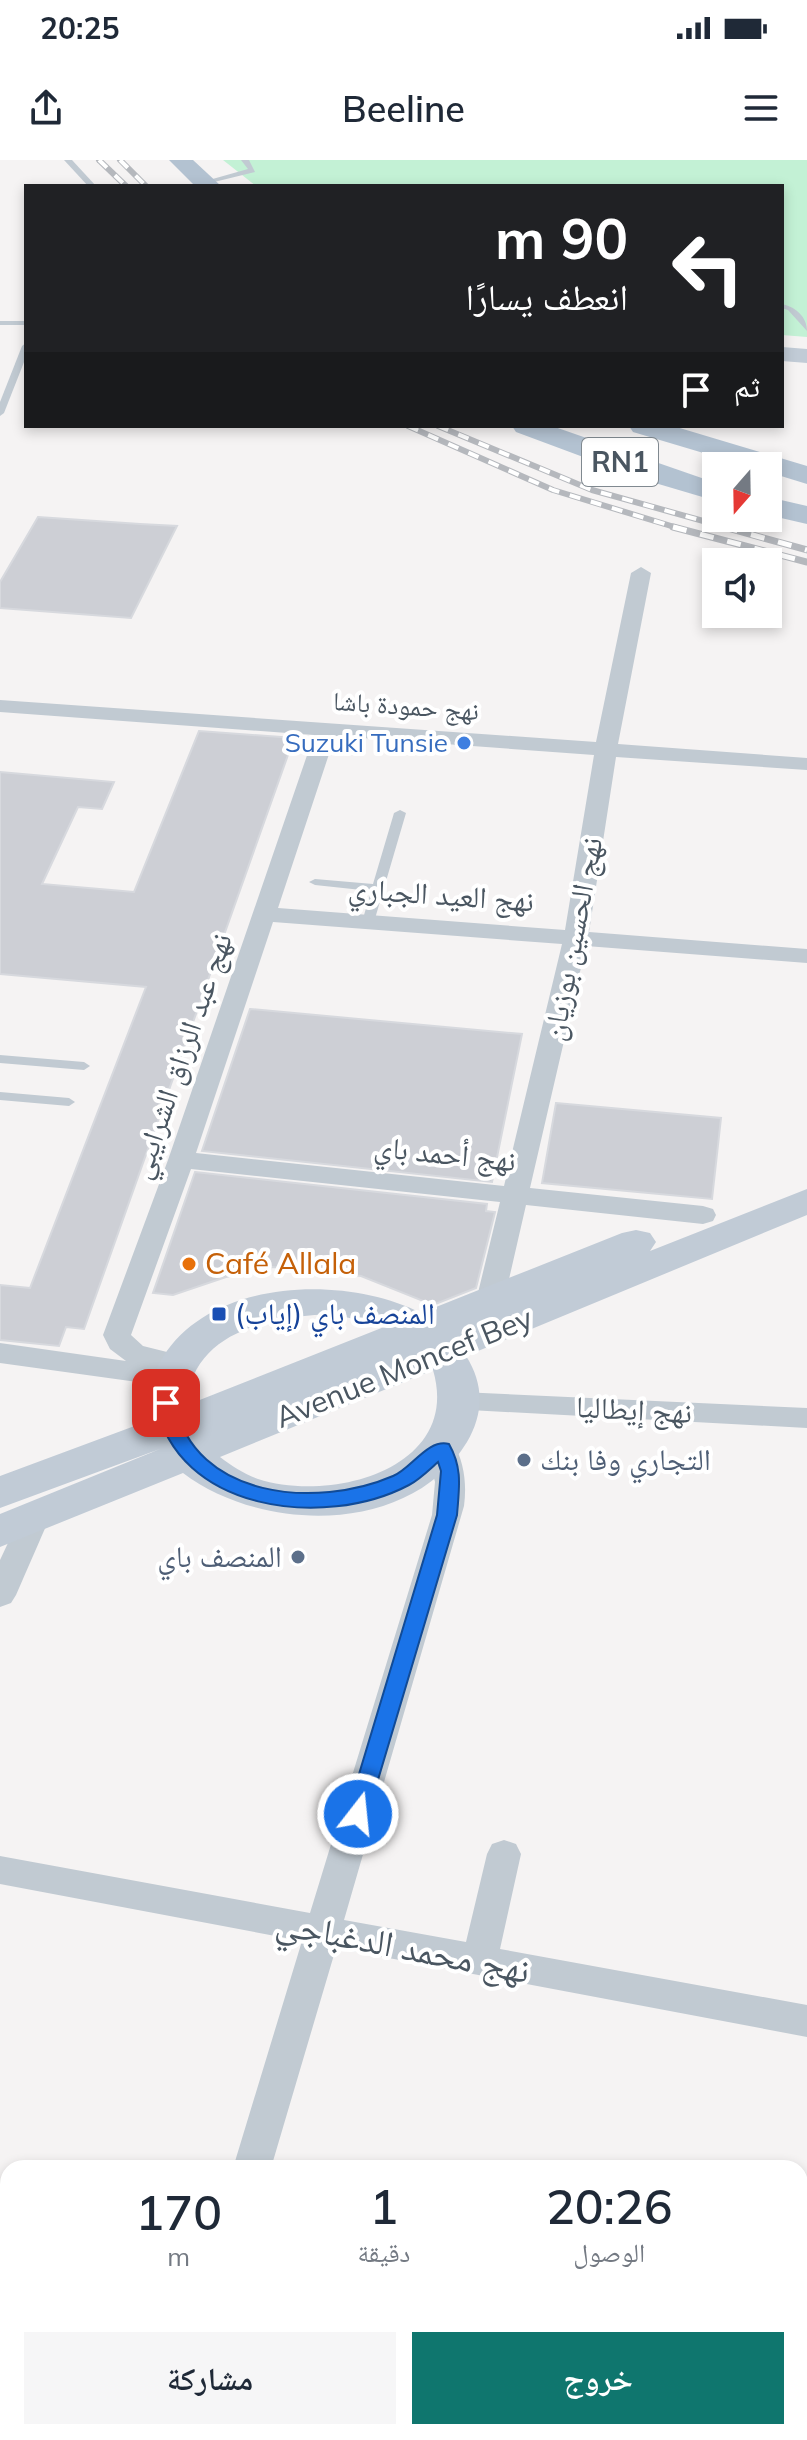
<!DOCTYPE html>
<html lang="ar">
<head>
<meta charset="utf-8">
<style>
  body { margin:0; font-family:Mulish,"Noto Naskh Arabic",sans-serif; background:#f6f6f7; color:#1f2937; direction:rtl; height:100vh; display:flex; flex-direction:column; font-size:30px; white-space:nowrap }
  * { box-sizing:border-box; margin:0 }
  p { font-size:26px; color:#747a83 }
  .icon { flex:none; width:44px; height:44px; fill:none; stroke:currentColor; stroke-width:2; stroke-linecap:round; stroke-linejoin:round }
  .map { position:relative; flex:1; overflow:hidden; direction:ltr }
  .details { position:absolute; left:0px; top:2000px; width:808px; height:280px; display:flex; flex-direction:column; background:#fff; border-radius:24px 24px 0 0; box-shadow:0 4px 12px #0003; direction:rtl }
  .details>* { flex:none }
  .banner { position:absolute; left:24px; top:24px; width:760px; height:244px; border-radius:0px; box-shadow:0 4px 12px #0003; direction:rtl; background:#202124; color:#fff; overflow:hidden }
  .needle { width:52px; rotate:200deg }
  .controls { position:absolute; left:702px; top:292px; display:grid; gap:16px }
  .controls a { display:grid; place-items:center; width:80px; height:80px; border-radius:0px; background:#fff; box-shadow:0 4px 12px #0003; font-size:40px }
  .pin { position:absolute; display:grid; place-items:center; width:68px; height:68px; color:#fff; margin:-34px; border-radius:16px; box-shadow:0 4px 12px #0006 }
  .me { position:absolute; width:88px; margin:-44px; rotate:16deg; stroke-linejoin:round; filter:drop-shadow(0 0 6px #0008) }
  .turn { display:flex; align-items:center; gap:28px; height:168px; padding:0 24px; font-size:36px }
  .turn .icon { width:104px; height:104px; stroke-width:2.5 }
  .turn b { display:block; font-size:56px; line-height:68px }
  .then { display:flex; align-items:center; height:76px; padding:0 24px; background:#0003; gap:16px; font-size:30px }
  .eta { display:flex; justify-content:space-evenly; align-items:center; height:136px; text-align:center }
  .eta b { font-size:48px; font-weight:600; line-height:56px }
  .action { display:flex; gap:16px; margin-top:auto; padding:16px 24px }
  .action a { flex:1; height:92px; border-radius:0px; background:#0f766e; color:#fff; font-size:32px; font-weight:600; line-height:92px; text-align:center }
  .action a+a { background:#f6f6f7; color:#1f2937 }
  .status { display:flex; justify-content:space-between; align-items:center; height:56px; padding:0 40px; background:#fff; direction:ltr }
  .status svg { height:22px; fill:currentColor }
  header { display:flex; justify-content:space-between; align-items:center; height:104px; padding:0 24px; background:#fff; font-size:36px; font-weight:600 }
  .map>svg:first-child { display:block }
  .green { fill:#c3f1d5 }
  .building { fill:#cdcfd5; stroke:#d7d9de; stroke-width:2 }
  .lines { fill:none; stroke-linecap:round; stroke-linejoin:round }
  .lane { fill:#c1cad2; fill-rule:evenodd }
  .street { fill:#c1cad2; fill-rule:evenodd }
  .secondary { fill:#c1cbd6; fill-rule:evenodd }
  .primary { fill:#b3c2d1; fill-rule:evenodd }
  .rail-far1-casing { stroke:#b5b8bd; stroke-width:6 }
  .rail-casing { stroke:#b5b8bd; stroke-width:7 }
  .rail-far1 { stroke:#fff; stroke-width:4; stroke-dasharray:11; stroke-linecap:butt }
  .rail { stroke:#fff; stroke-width:5; stroke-dasharray:14; stroke-linecap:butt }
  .route { fill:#1a73e8; stroke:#114b97; stroke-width:2 }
  .shop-dot { fill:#3f7fe0; stroke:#fff; stroke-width:3 }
  .food-dot { fill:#e8710a; stroke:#fff; stroke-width:3 }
  .transit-dot { fill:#1a4fb4; stroke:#fff; stroke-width:3 }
  .service-dot { fill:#5c6f8a; stroke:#fff; stroke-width:3 }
  .labels { text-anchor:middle; stroke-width:8; stroke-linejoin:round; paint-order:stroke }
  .far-street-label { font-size:26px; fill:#4a5661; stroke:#fff }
  .far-shop-label { font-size:26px; fill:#366cbe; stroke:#fff; text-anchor:end }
  .shield { fill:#fff; stroke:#808990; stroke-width:2 }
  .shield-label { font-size:28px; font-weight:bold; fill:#4a5661 }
  .street-label { font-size:30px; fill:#4a5661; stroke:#fff }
  .food-label { font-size:30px; fill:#c56008; stroke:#fff; text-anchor:start }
  .transit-label { font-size:30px; fill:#164399; stroke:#fff; text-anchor:start }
  .service-label { font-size:30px; fill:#4e5e75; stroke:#fff; text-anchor:start }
  .near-street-label { font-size:36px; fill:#4a5661; stroke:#fff }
</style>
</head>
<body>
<div class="status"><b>20:25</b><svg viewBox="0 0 49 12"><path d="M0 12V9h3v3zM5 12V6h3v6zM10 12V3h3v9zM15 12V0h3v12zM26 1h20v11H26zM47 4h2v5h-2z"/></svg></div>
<header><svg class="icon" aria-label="menu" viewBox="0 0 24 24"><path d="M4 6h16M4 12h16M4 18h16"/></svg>Beeline<svg class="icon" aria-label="share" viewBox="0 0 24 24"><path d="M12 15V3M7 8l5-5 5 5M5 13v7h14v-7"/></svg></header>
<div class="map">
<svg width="807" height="2280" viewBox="0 0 807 2280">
  <rect width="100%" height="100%" fill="#f5f3f3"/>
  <polygon class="green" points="223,0 807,0 807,177 782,175 782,26 256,26"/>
  <g class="building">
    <polygon points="38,357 140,364 177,366 131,458 0,448 0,422"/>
    <polygon points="199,571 294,578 84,1169 66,1167 59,1186 0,1180 0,1125 30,1128 146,827 0,814 0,612 114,622 102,649 78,647 42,724 134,732"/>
    <polygon points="250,849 522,874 492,1022 202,991"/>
    <polygon points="556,943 721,958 712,1039 542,1023"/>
    <polygon points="195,1012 487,1044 486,1051 495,1052 476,1128 433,1145 361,1116 272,1107 226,1117 173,1135 153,1133"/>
  </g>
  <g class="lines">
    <g class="lane">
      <polygon points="64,0 72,0 96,26 88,26"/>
      <polygon points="241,0 249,0 255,12 206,24 202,22 248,9"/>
      <path d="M782,144C796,147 807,157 807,171L788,150L782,148Z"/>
      <rect x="0" y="161" width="26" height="4"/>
      <polygon points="26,183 26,197 4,253 0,256 0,242 22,186"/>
      <polygon points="400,650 406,653 374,762 368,766 364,764 362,762 371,731 315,725 309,722 315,719 373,724 394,653"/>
      <polygon points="0,895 84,902 90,906 84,910 0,903"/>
      <polygon points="0,932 69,938 75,942 69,946 0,940"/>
    </g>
    <g class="street">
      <path d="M641,407L651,413L618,584L807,598V610L616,597L589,772L807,789V803L586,786L530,1028L703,1046L713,1049L716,1055L713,1061L703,1064L526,1045L504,1141L500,1148H480L476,1141L500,1042L191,1009L131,1175L143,1186L187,1197L191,1204L187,1211L172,1212L169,1222L159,1225L0,1203V1183L126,1201L110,1189L103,1175L168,1000L314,575L0,552V540L596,582L631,413ZM335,576L594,595L565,770L278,748ZM273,762L562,784L504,1026L196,993Z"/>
      <polygon points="461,1232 807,1248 807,1268 451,1249 446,1242 451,1235"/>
      <path d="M442,1279L453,1282C464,1302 467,1323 464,1346L344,1760L466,1782L487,1694L492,1684L504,1680L516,1684L521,1694L500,1789L807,1845V1877L336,1788L271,2008H233L302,1781L0,1724V1696L310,1753L432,1355L435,1322L427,1289L431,1282Z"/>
      <polygon points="35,1346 46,1349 50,1357 16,1435 11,1443 0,1447 0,1400 24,1349"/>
      <polygon points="807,2117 807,2206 800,2209 800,2120"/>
      <polygon points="0,2207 8,2209 8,2249 0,2247"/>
      <polygon points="800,2256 807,2263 807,2280 768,2280 769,2272 800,2272"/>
      <polygon points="150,2272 246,2272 250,2280 148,2280"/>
    </g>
    <g class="secondary">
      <polygon points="782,187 807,189 807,203 782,201"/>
      <path d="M807,1029V1055L466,1196C484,1224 484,1253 467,1282C410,1376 262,1373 183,1313L0,1387V1354L160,1289L0,1348V1316L148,1261C142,1237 150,1218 163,1197C212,1118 346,1115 421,1153L622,1073L636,1070L650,1073L656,1082L650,1091ZM334,1154L384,1167L187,1245C191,1170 274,1156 334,1154ZM433,1210C462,1308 332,1343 258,1319C244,1314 232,1306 220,1297Z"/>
    </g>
    <g class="primary">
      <polygon points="169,0 193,0 221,26 195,26"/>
      <polygon points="512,266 552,266 716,323 716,341 645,320 516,272"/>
      <polygon points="629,266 673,266 807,306 807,324 768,312 768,306 747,306 633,272"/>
      <polygon points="768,337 807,346 807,364 768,355"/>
    </g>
    <defs>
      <g id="rail-far1">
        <polyline points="99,0 126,26"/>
        <polyline points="120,0 146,26"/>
        <polyline points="408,266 553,330 681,369"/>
        <polyline points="438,266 592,330 732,369"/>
      </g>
      <g id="rail">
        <polyline points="673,367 807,402"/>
        <polyline points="724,367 807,390"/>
      </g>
    </defs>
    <use href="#rail-far1" class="rail-far1-casing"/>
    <use href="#rail" class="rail-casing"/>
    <use href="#rail-far1" class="rail-far1"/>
    <use href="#rail" class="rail"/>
  </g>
  <path class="route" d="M166,1236L175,1243C194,1339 317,1349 393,1316C411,1309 428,1278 449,1284C463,1309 459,1328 457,1355L366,1660H350L347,1654L437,1355L441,1311L438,1302C429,1310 419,1320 409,1325C324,1370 176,1351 156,1243Z"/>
  <circle class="shop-dot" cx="464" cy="583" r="8"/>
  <circle class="food-dot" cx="189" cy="1104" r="8"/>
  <rect class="transit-dot" x="211" y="1146" width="16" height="16" rx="4"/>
  <g class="service-dot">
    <circle cx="524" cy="1300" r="8"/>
    <circle cx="298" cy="1397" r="8"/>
  </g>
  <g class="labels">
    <g class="far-street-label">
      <text transform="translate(406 546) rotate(4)" y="9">نهج حمودة باشا</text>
    </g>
    <g class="far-shop-label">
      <text x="448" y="592">Suzuki Tunsie</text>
    </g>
    <rect class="shield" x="582" y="278" width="76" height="48" rx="6"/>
    <g class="shield-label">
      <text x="620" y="312">RN1</text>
    </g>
    <g class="street-label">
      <text transform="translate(441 735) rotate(4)" y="10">نهج العيد الجباري</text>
      <text transform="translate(573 779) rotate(-79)" y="10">نهج الحسين بوزيان</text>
      <text transform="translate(181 896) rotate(-71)" y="10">نهج عبد الرزاق الشرايبي</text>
      <text transform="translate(445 994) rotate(6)" y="10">نهج أحمد باي</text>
      <text transform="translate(404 1208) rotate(-22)" y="10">Avenue Moncef Bey</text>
      <text transform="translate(634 1250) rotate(3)" y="10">نهج إيطاليا</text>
    </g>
    <g class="food-label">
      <text x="205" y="1114">Café Allala</text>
    </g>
    <g class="transit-label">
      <text x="235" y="1164">المنصف باي (إياب)</text>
    </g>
    <g class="service-label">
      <text x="540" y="1310">التجاري وفا بنك</text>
      <text x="282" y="1407" text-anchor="end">المنصف باي</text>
    </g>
    <g class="near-street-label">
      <text transform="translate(403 1786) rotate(11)" y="13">نهج محمد الدغباجي</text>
    </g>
  </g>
</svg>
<div class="controls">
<a><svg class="needle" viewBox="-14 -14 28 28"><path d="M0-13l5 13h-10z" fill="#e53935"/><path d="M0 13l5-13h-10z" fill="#747a83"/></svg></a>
<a><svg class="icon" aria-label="sound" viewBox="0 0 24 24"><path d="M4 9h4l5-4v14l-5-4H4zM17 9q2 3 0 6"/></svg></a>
</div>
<div class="pin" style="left:166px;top:1243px;background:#d93025"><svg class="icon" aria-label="arrive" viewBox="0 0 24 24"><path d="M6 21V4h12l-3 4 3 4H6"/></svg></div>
<svg class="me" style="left:358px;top:1654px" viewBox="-20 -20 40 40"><circle r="17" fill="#1a73e8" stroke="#fff" stroke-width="3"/><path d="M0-11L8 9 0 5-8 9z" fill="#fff"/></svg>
<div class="banner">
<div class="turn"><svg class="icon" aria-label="left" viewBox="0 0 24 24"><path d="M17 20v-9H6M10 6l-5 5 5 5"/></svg><div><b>90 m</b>انعطف يسارًا</div></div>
<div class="then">ثم<svg class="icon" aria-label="arrive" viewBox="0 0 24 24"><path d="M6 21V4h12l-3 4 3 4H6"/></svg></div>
</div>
<section class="details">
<div class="eta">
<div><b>20:26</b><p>الوصول</p></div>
<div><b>1</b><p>دقيقة</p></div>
<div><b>170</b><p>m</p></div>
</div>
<div class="action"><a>خروج</a><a>مشاركة</a></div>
</section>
</div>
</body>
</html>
